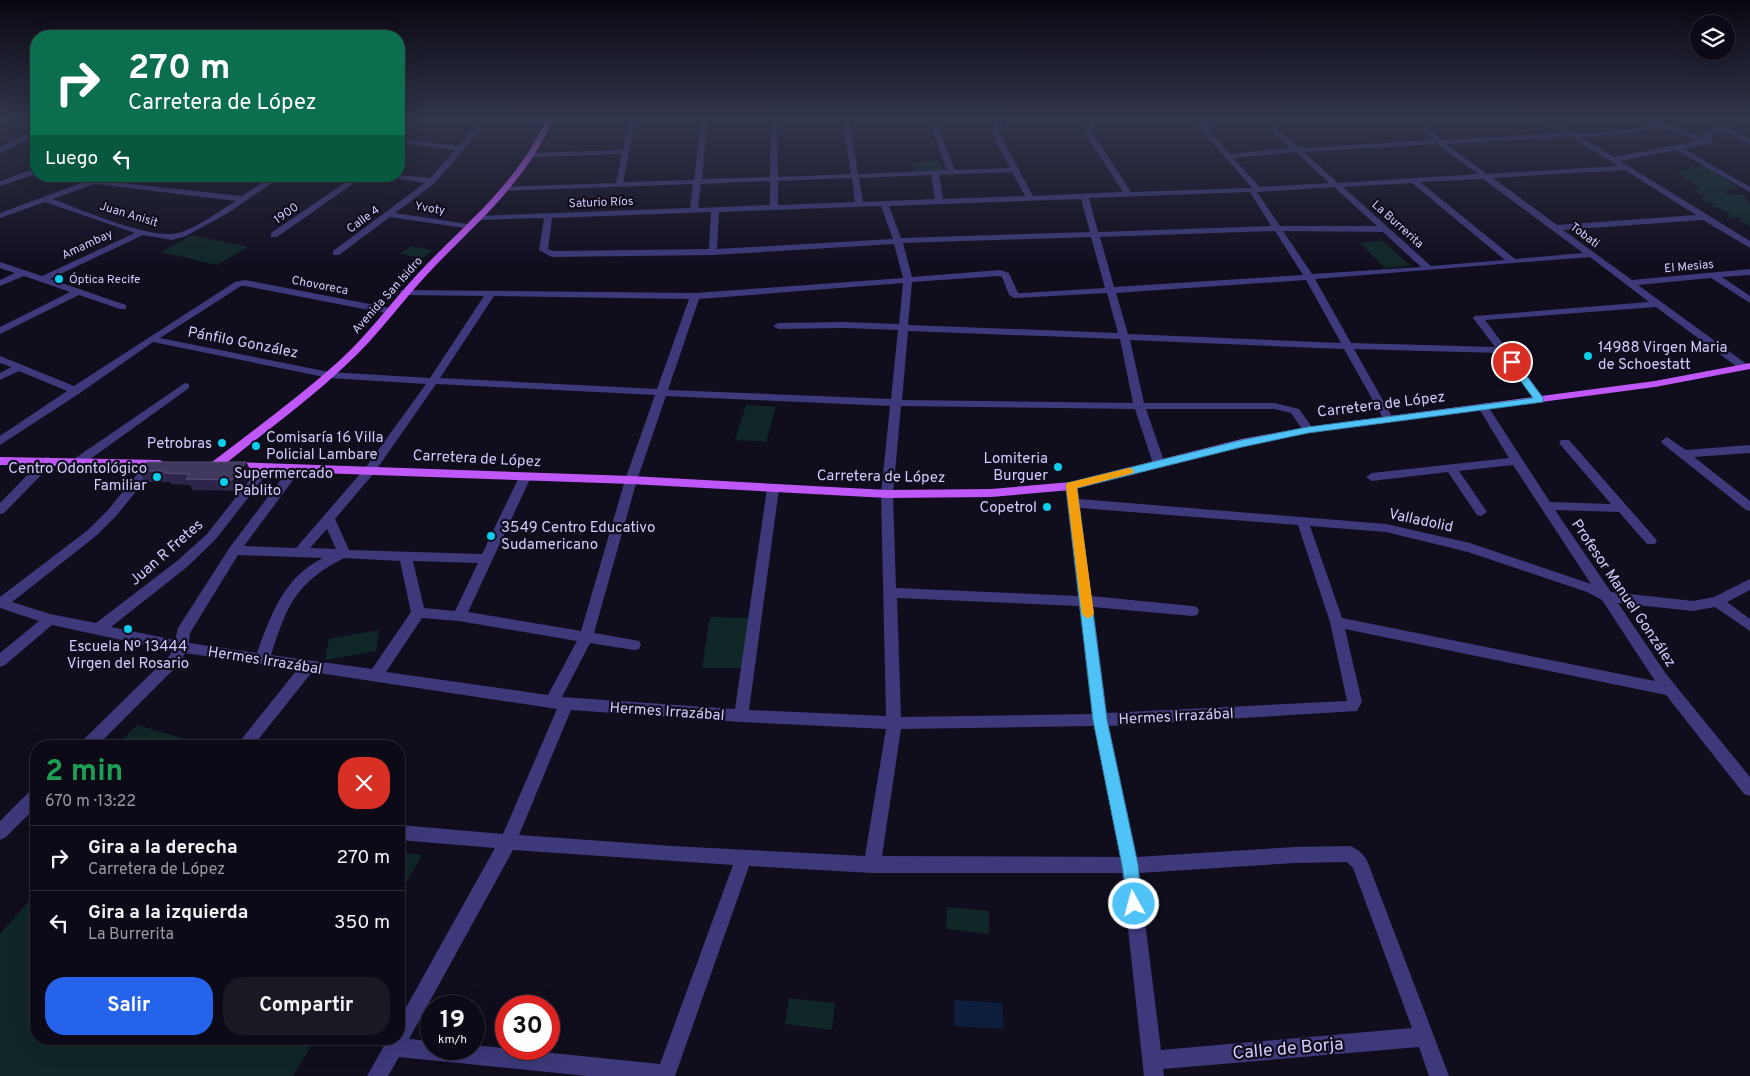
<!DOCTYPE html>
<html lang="es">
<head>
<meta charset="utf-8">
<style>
  body { margin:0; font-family:Overpass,sans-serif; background:#1a1823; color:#f1f3f6; height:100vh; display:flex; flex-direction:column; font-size:19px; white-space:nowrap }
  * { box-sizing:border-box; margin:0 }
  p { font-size:16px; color:#9a9aa1 }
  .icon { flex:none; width:28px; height:28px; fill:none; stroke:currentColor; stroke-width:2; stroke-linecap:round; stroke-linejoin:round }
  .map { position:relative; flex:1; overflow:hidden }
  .panel { position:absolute; left:30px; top:740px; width:375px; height:305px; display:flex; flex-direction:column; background:#0c0a16; border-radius:20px; box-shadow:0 5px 20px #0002,0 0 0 1px #2c2b35 }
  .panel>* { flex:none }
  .top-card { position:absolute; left:30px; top:30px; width:375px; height:152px; border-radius:20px; box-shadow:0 5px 20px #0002,0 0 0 1px #2c2b35; background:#0b6e4f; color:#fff; overflow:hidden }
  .tools { position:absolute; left:1690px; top:15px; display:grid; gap:10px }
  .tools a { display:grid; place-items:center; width:45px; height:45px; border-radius:50%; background:#0c0a16; box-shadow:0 5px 20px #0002,0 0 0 1px #2c2b35; font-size:25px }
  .speed { position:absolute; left:420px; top:995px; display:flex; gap:10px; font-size:25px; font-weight:700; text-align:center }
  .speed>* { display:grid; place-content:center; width:65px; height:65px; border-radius:50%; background:#0c0a16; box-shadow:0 5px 20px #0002,0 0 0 1px #2c2b35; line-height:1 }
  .speed small { font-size:12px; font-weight:400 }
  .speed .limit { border:8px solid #d22; background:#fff; color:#111 }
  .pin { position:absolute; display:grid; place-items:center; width:42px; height:42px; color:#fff; margin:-21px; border:2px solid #fff; border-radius:50%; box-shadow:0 1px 5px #0007 }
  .me { position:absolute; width:55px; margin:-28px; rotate:353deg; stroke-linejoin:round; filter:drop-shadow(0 0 4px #0008) }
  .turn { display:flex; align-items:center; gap:18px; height:105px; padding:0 15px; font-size:22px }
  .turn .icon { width:65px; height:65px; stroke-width:2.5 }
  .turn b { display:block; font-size:35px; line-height:42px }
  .then { display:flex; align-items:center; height:48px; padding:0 15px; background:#0003; gap:10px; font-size:19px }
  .round { display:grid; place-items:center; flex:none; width:52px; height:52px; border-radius:20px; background:#1a1823 }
  .summary { display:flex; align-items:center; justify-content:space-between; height:85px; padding:0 15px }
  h1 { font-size:30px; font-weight:700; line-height:38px; color:#1e9e55 }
  .primary-button { display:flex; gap:10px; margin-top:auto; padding:10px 15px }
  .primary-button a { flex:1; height:58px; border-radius:20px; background:#2563eb; color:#fff; font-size:20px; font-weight:700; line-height:58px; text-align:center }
  .primary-button a+a { background:#1a1823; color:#f1f3f6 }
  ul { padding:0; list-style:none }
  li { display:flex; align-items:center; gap:15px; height:65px; padding:0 15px; border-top:1px solid #2c2b35 }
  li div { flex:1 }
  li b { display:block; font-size:19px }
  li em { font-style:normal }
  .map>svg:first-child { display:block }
  .green { fill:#102727 }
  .water { fill:#0d1d3c }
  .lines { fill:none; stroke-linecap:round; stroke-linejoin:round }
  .minor { fill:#3e397b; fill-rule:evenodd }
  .major { fill:#c057f8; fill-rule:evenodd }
  .wall { fill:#2e264a }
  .shaded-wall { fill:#1b1530 }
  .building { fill:#40385e; stroke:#574f77 }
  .route { fill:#4fc3f7; stroke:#337fa1 }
  .slow { fill:#f59e0b }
  .poi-dot { fill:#0aceea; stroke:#100d1d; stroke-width:2 }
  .labels { text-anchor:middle; stroke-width:4.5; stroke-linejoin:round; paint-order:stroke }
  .far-street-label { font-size:12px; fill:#d2cbfd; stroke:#100d1d }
  .far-poi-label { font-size:12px; fill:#d2cbfd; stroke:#100d1d; text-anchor:start }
  .street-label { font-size:15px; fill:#d2cbfd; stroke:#100d1d }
  .poi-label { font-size:15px; fill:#d2cbfd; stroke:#100d1d; text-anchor:start }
  .near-street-label { font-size:18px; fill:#d2cbfd; stroke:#100d1d }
</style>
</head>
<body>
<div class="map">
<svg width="1750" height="1076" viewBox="0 0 1750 1076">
  <rect width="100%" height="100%" fill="#100d1d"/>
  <g class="green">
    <polygon points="940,161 943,170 913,171 911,162"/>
    <polygon points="1696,166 1703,166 1717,171 1717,174 1740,188 1726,190 1724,194 1744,195 1747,200 1746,202 1750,203 1750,226 1739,221 1742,218 1730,218 1729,213 1710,205 1718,204 1702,201 1702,199 1707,197 1694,191 1701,190 1698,187 1676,172 1697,168"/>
    <polygon points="192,235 248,247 217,265 161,252"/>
    <polygon points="1383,241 1411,266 1385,268 1359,243"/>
    <polygon points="411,246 433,250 423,258 400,254"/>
    <polygon points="746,405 776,407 766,442 735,440"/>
    <polygon points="710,617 749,618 743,668 702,668"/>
    <polygon points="379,630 376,651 325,660 329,639"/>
    <polygon points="137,725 207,745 116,746"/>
    <polygon points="399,852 422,855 399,895"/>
    <polygon points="36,893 36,1039 315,1039 293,1076 0,1076 0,934"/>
    <polygon points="947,907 989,911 989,934 946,929"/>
    <polygon points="789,998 835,1003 832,1030 785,1024"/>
  </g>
  <polygon class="water" points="954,1000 1002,1003 1004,1029 954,1026"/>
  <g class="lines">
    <g class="minor">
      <polygon points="477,117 549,121 553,123 549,125 489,120 435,183 395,213 468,224 471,225 471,229 390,217 339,255 333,255 333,251 425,183 383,176 399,175 430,178 455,150 399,143 399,139 459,146 482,119"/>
      <path d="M629,117H636L623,182L694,180L701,117H708L702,179L770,177L771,117H777L778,177L851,174L842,117H849L858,174L947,170L927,117H934L955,170L1010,168L991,133L995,126L993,117H1000L1003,126L999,133L1033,196L1123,192L1084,132L1093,117H1100L1092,132L1131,192L1252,188L1193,120L1194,117L1197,118L1200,121L1303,117L1269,121L1299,148L1433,140L1412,117H1419L1441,140L1565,133L1541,117C1555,117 1563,131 1576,133C1597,135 1634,129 1655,125L1635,117C1657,117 1679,128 1699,137L1735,117H1744L1727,127L1750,139V144L1722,130L1712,135L1713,142L1684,149L1750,187V192L1676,150L1620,161L1750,241V248L1703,220L1563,230L1632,280L1750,269V275L1722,277L1750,296V303L1711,278L1638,285L1748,365V369H1740L1656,307L1485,320L1544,398L1545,400L1544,402H1536L1499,353L1354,349L1394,420L1389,423L1384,420L1344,349L1130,340L1144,403H1274L1299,409L1314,430L1308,433L1304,432L1291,413L1274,409H1146L1165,464L1159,468L1153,464L1135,409L901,406L893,494L896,588L1078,596L1065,486L1071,482L1077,486L1079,499L1386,524L1470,543L1591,584L1513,465L1459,471L1487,512L1481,516L1477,515L1448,472L1372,481L1366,477L1372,473L1509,458L1478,407L1483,404L1487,405L1550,502L1611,504L1559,443L1561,440H1569L1655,538L1657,541L1655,544H1647L1619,512L1555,510L1611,592L1693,601L1714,597L1750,579V590L1727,602L1750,619V631L1715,607L1693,611L1618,603L1666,674L1750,777V796L1744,794L1666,695L1345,629L1362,702L1357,711L1109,726L1137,857L1295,847L1350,846C1358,849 1365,855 1368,863L1449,1076H1429L1419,1047L1163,1069L1164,1076H1144L1122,873H872L749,866L675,1076H587L399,1057L388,1076H367L388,1039H399V1020L495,848L399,840V825L503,834L557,709L312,672L253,746H236L297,670L185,653L180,663L97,746H79L82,741L170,655L172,651L52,625L5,665L0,667V653L39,621L0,608V597L88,530L108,510L148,461H156L158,464L156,467L116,516L96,536L12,602L50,614L96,623L177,561L207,534L262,464H270L272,467L270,470L215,540L187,567L111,627L175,640L178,628L230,547L292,465L296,464L302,468L244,546L296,548L366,467L426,384L329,378L153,342L80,393L0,445V436L67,391L19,371L0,380V373L11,367L0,363V356L74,386L235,282L245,280L390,308L395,311L390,314L245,286H241L160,338L329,372L430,378L484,296L405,295L400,292L402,290L695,293L903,278L894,244L713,255L552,257L539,250L544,218L476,220L472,218L476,216L690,208L693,184L504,191L500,189L504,187L616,183L622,154L533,157L529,155L533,153L623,150ZM1262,121L1291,148L1230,154L1204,125ZM1663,127L1697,141L1614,157L1581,137L1631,133ZM1571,137L1618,166L1487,174L1446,144ZM1437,144L1478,174L1338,183L1304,152ZM1296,152L1329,183L1260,187L1233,158ZM1625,170L1696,215L1557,225L1493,178ZM1012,172L1025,196L943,199L939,175ZM931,175L935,199L863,202L859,178ZM852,178L855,202L778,205V181ZM1483,179L1583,253L1515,259L1420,182ZM770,181V205L698,208L701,184ZM1412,183L1505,260L1431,266L1343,187ZM1334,187L1377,226H1280L1257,192ZM1250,192L1271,226L1098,232L1089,198ZM1081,199L1090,232L901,238L889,206ZM881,206L893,239L717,249L719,212ZM711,212L709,249L553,251L548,249L552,218ZM1275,231L1303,275L1114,287L1100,237ZM1283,231L1383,232L1421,267L1312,274ZM1091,237L1105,288L1022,293H1018L1009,273L1000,270L912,277L903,243ZM1590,257L1649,302L1475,316L1473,318L1495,347L1351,343L1315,279ZM999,276L1002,277L1009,295L1014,298L1107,293L1118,333L908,325L912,282ZM1306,280L1341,343L1128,334L1116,293ZM903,283L899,324L844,322L778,323L773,326L778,329L844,328L898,330L891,399L668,390L699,299ZM494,296L689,299L657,389L440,378ZM908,331L1120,339L1133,403L902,400ZM436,384L655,395L625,480L581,631L468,612L531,477L529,474L525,473L519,477L482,554L349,550L335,519L374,473ZM666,396L890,406L881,494L886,716L749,710L779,489L773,485L767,489L735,709L562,697L590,643L634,650L639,649L641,645L639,641L634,640L594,633L637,480ZM1080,508L1298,525L1330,622L1347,701L1107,713L1093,607L1192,616L1197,615L1199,611L1197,607L1192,606L1091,596ZM1310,526L1386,532L1468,552L1587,592L1602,600L1655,681L1342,618ZM327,529L336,549L310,548ZM238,555L323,558C284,577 271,614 257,653L189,643L190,633ZM344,558L400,561L411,612L372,669L271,655C287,606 295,583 344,558ZM413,561L478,563L455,611L424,608ZM897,598L1079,606L1092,714L901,717ZM422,618L459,621L577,641L548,695L386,672ZM571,710L741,722L886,729L865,856L672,846L519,835ZM1094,726L1120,857L882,856L901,729ZM513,850L733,865L660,1064L474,1045V1049H431V1041L409,1039ZM1347,862L1353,868L1412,1028L1161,1050L1139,873L1295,863Z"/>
      <polygon points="33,131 36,131 36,136 0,153 0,148"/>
      <polygon points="33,169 36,169 36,174 0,186 0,181"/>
      <path d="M100,176H106L107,178L103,181L242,196L272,176H282L228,213L186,236L172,240L143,235L50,279L126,305V309H120L79,295L0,334V327L70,292L24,276L0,286V280L15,273L0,268V262L42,276L135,233L45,202L0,218V213ZM94,184H96L236,201C219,211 191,233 171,234C143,236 81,210 53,199Z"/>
      <polygon points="355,176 364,176 277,237 271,237 271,233"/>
      <polygon points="185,383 189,384 189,388 82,465 74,465 72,462 74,459"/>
      <polygon points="1667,437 1686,450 1750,445 1750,453 1694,457 1750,501 1750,511 1746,510 1663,444 1661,441"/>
      <polygon points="48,457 54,461 52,464 4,513 0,514 0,503 44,458"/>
      <polygon points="36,789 36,807 6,837 0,840 0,821 30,791"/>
    </g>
    <g class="major">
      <path d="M547,117H554C529,178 480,220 435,266C404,298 379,335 346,365C307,402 262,434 220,468H212L210,465L212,462C255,429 299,397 339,361C372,331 397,294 428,263C473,217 522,177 547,117Z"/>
      <polygon points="1750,363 1750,369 1655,387 1308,433 1242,447 1071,490 991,497 887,498 631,484 232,470 226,466 232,462 631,476 887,490 991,489 1071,482 1242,439 1308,427 1655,381"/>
      <polygon points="0,457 160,460 166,464 160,468 0,465"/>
    </g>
  </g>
  <polygon class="wall" points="246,462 252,473 239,491 193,490 190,485 171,484 170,482 146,482 138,471"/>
  <polygon class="shaded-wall" points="246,462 252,473 239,491 232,480"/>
  <polygon class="building" points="147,462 246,462 232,480 186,479 190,474 164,473 166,471 138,471"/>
  <linearGradient id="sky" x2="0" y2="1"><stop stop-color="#090710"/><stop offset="0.44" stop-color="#31354c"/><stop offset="1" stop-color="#31354c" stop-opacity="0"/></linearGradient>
  <rect width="1750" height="268" fill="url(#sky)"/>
  <polygon class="route" points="1512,359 1515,360 1543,398 1543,402 1308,433 1242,447 1077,488 1107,720 1138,865 1142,904 1140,910 1134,912 1129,910 1122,865 1093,720 1066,486 1067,483 1242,440 1308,427 1533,398 1507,362"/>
  <polygon class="slow" points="1129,468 1133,469 1133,473 1077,488 1094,614 1088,619 1082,614 1066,486 1067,483"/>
  <g class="poi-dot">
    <circle cx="59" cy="279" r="5"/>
    <circle cx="1588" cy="356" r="5"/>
    <circle cx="222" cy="443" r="5"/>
    <circle cx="256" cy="446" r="5"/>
    <circle cx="1058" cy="467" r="5"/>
    <circle cx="157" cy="477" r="5"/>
    <circle cx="224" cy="482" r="5"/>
    <circle cx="1047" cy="507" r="5"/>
    <circle cx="491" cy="536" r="5"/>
    <circle cx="128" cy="629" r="5"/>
  </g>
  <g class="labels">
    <g class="far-street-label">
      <text transform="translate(601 202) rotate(-2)" y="4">Saturio Ríos</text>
      <text transform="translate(430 208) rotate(9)" y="4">Yvoty</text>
      <text transform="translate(286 213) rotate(-35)" y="4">1900</text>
      <text transform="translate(129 214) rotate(17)" y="4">Juan Anisit</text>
      <text transform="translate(363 219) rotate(-36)" y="4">Calle 4</text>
      <text transform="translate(1398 224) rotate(42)" y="4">La Burrerita</text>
      <text transform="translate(1585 235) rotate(37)" y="4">Tobati</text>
      <text transform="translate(87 244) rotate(-25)" y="4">Amambay</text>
      <text transform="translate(1689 266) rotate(-5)" y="4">El Mesias</text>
      <text transform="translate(320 285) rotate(11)" y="4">Chovoreca</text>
      <text transform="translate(387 295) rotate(-48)" y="4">Avenida San Isidro</text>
    </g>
    <g class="far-poi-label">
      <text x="69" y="283">Óptica Recife</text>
    </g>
    <g class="street-label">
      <text transform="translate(243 342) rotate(11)" y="5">Pánfilo González</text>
      <text transform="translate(1381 404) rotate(-7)" y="5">Carretera de López</text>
      <text transform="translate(477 458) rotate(3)" y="5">Carretera de López</text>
      <text transform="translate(881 476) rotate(1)" y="5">Carretera de López</text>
      <text transform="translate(1421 520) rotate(12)" y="5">Valladolid</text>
      <text transform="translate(166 552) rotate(-41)" y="5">Juan R Fretes</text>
      <text transform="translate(1624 593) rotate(56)" y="5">Profesor Manuel González</text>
      <text transform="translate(265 660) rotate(9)" y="5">Hermes Irrazábal</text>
      <text transform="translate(667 711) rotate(4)" y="5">Hermes Irrazábal</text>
      <text transform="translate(1176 716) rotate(-3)" y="5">Hermes Irrazábal</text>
    </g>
    <g class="poi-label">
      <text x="1598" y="352">14988 Virgen Maria<tspan x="1598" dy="17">de Schoestatt</tspan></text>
      <text x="266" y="442">Comisaría 16 Villa<tspan x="266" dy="17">Policial Lambare</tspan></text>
      <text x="212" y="448" text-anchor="end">Petrobras</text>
      <text x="1048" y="463" text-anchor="end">Lomiteria<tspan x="1048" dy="17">Burguer</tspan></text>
      <text x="147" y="473" text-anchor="end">Centro Odontológico<tspan x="147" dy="17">Familiar</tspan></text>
      <text x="234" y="478">Supermercado<tspan x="234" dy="17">Pablito</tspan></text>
      <text x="1037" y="512" text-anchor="end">Copetrol</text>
      <text x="501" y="532">3549 Centro Educativo<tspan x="501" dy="17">Sudamericano</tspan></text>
      <text x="128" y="651" text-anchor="middle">Escuela Nº 13444<tspan x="128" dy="17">Virgen del Rosario</tspan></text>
    </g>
    <g class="near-street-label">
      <text transform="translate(1288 1048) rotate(-5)" y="6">Calle de Borja</text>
    </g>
  </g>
</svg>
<div class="tools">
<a><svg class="icon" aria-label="layers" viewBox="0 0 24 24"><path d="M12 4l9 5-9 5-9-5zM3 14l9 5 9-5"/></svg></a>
</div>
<div class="speed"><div>19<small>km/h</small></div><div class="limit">30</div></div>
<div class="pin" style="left:1512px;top:362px;background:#d93025"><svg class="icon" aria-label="arrive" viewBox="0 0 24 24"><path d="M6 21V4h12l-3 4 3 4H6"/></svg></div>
<svg class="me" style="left:1134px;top:904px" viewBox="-20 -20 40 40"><circle r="17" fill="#4fc3f7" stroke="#fff" stroke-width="3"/><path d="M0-11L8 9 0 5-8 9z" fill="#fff"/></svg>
<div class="top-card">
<div class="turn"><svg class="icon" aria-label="right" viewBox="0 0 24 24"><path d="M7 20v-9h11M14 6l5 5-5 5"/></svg><div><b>270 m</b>Carretera de López</div></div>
<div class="then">Luego<svg class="icon" aria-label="left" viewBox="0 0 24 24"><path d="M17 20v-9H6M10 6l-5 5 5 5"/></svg></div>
</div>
<section class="panel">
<div class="summary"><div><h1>2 min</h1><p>670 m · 13:22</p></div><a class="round" style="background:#d93025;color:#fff"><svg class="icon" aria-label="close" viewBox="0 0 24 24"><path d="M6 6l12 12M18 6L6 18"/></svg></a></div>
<ul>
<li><svg class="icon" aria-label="right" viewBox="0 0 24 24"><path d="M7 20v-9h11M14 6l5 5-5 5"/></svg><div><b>Gira a la derecha</b><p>Carretera de López</p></div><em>270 m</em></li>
<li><svg class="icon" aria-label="left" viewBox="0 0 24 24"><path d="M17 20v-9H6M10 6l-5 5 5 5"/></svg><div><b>Gira a la izquierda</b><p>La Burrerita</p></div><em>350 m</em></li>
</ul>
<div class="primary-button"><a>Salir</a><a>Compartir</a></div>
</section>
</div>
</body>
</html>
